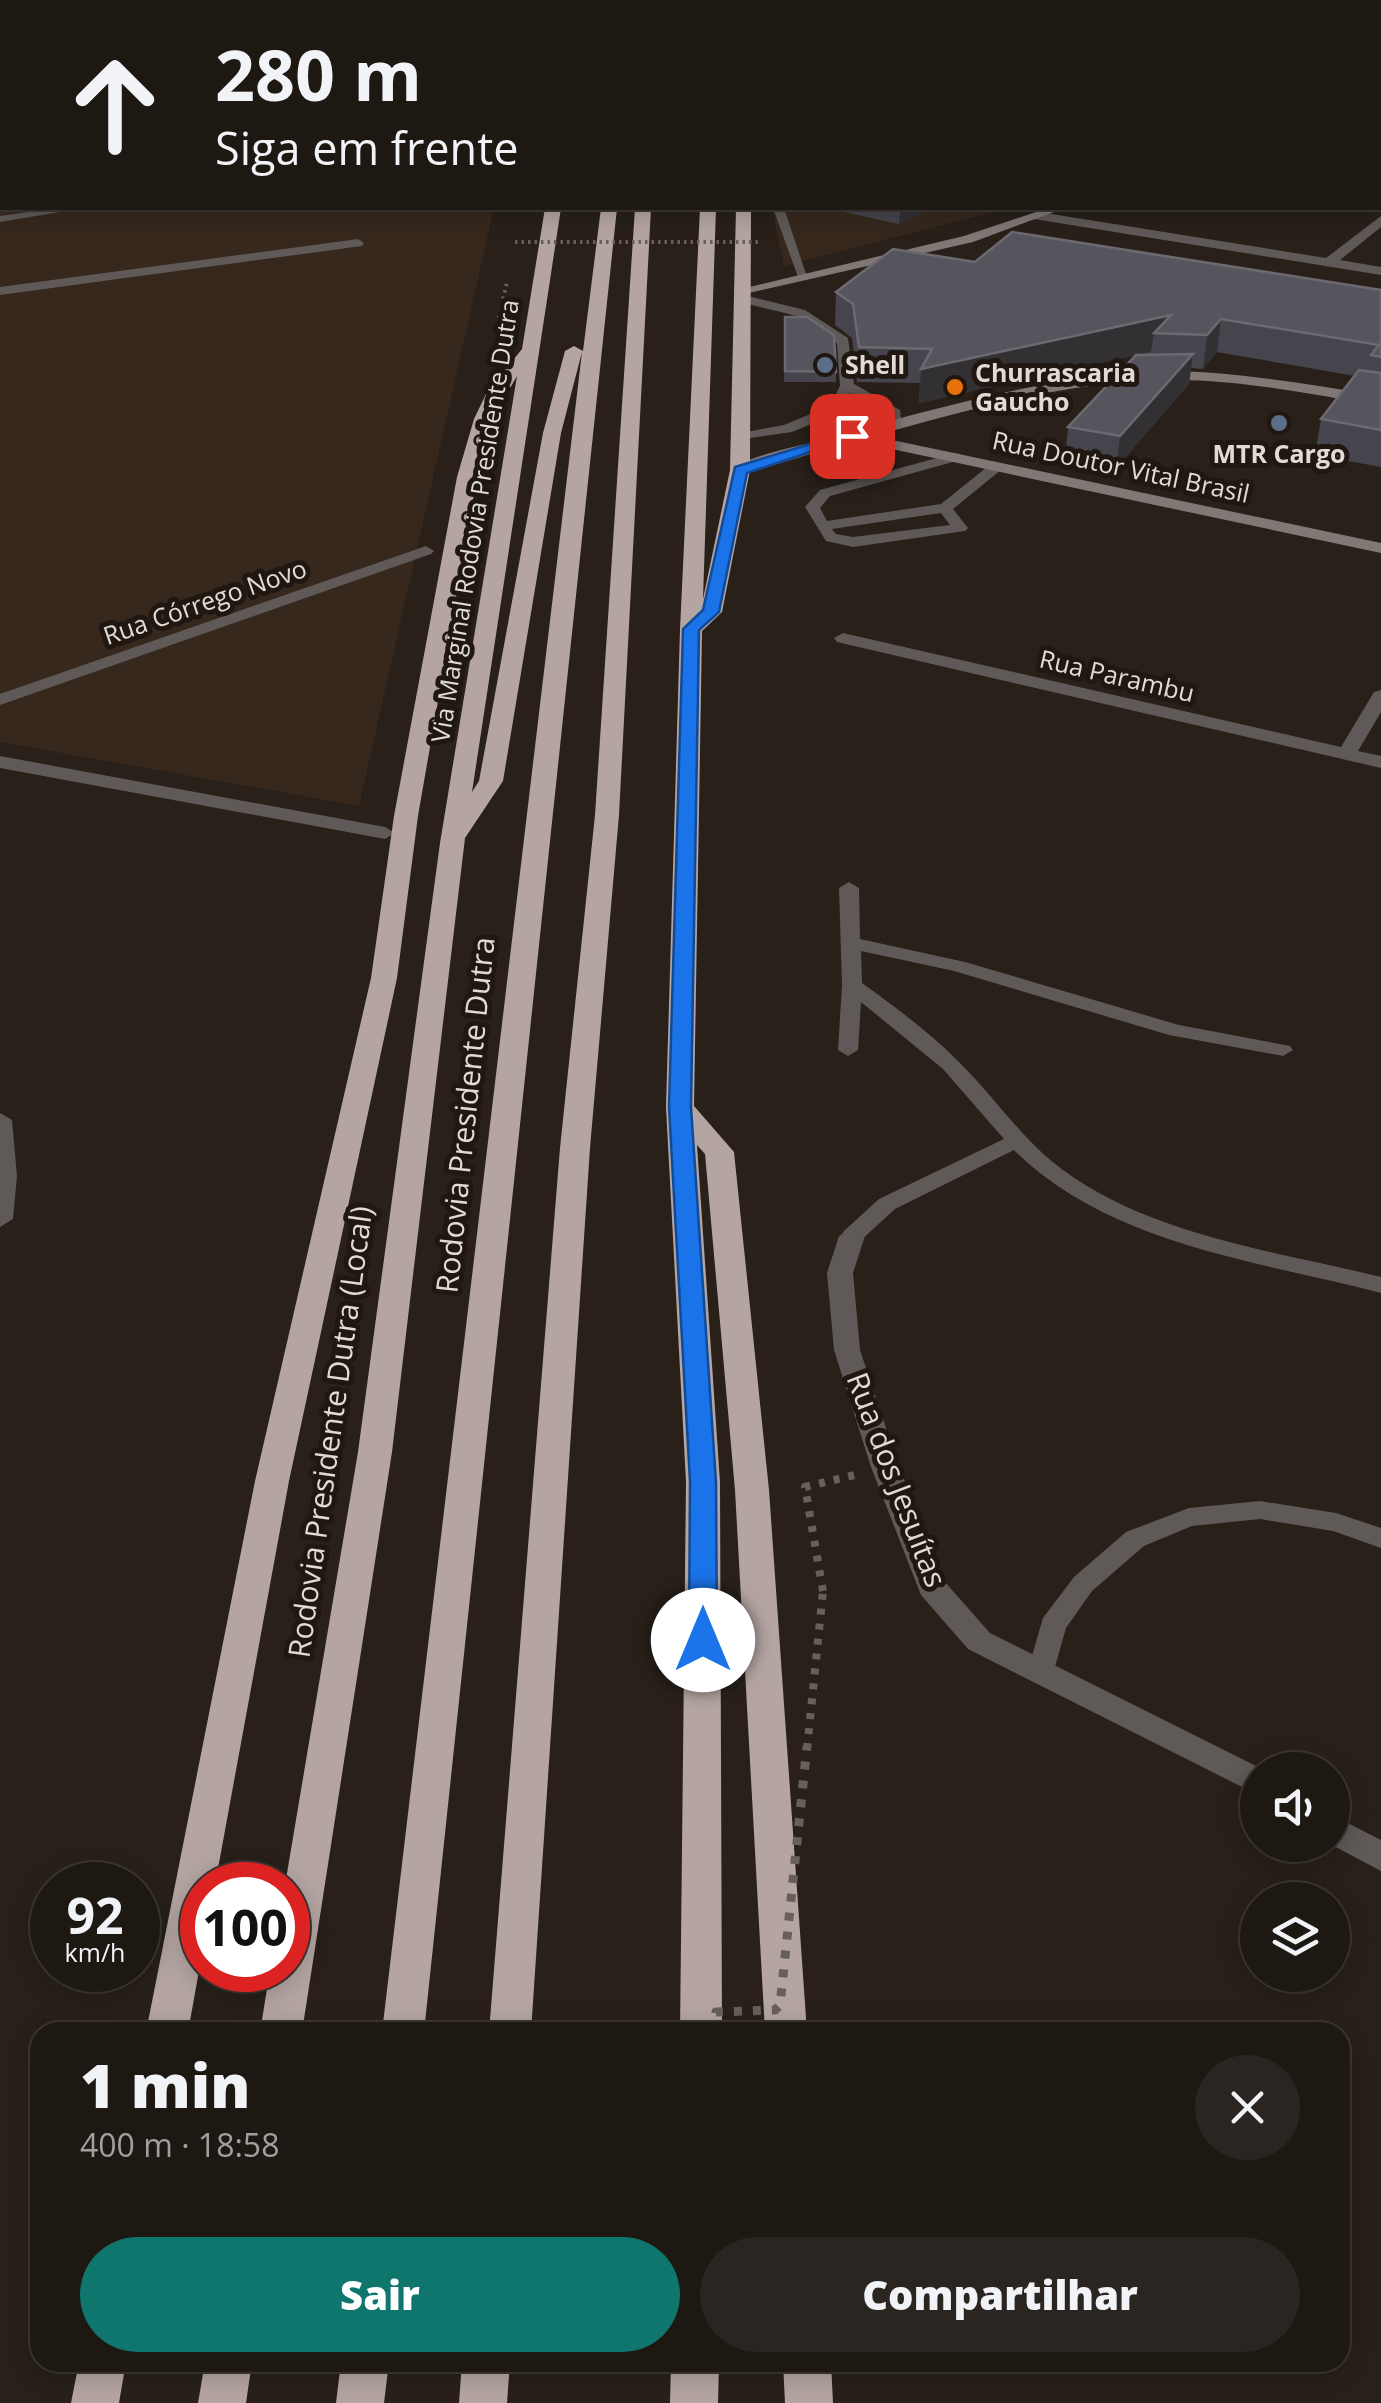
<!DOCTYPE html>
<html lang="pt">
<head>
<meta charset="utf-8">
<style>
  body { margin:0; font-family:"Open Sans",sans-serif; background:#2b2521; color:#f1f3f6; height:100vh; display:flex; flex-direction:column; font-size:38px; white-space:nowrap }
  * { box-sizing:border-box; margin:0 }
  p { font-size:32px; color:#a1a0a0 }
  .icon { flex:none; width:55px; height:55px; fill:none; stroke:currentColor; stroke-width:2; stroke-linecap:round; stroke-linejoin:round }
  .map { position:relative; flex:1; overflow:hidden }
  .side { position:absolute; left:30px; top:2022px; width:1320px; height:350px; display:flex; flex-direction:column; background:#1e1813; border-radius:30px; box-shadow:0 5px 25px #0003,0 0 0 2px #3c3733 }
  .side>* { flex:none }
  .hud { position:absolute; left:0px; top:0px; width:1382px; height:210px; box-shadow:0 5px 25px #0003,0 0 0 2px #3c3733; background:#1e1813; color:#f1f3f6; overflow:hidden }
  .controls { position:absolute; left:1240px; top:1752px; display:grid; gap:20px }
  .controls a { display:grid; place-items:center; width:110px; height:110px; border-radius:50%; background:#1e1813; box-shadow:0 5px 25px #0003,0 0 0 2px #3c3733; font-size:50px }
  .speed { position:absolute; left:30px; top:1862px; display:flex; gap:20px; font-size:50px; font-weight:700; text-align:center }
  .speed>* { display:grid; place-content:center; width:130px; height:130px; border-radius:50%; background:#1e1813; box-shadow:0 5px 25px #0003,0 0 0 2px #3c3733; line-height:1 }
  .speed small { font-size:25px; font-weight:400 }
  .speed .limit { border:15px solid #d22; background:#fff; color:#111 }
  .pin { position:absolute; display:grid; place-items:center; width:85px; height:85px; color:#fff; margin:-42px; border-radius:20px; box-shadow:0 5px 15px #0006 }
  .me { position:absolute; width:110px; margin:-55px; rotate:0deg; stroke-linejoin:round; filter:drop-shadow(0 0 8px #0008) }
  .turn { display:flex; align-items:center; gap:35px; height:210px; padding:0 50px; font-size:45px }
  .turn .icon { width:130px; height:130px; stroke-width:2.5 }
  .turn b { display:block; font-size:70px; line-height:85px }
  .round { display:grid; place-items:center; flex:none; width:105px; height:105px; border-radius:52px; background:#2b2521 }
  .headline { display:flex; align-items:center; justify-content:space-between; height:170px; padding:0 50px }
  h1 { font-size:60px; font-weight:800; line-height:75px }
  .cta { display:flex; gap:20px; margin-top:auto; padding:20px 50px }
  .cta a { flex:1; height:115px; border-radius:60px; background:#0f766e; color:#fff; font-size:40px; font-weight:800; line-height:115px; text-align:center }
  .cta a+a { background:#2b2521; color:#f1f3f6 }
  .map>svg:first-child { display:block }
  .built { fill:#36281d }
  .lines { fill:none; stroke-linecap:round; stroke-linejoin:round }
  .path-far1 { stroke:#67605a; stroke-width:4; stroke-dasharray:2.5 4; stroke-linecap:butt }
  .path { stroke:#67605a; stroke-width:8; stroke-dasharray:6 9; stroke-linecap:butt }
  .lane { fill:#5f5957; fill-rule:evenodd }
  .street { fill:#5f5957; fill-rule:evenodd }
  .secondary { fill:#817876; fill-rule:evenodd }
  .highway { fill:#b4a5a2; fill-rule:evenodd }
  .path-bridge-far2 { stroke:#67605a; stroke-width:4; stroke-dasharray:2.5 4; stroke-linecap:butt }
  .path-bridge-far1 { stroke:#67605a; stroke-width:8; stroke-dasharray:6 9; stroke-linecap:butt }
  .path-bridge { stroke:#67605a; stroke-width:9; stroke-dasharray:8 11; stroke-linecap:butt }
  .wall { fill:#46454e }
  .shaded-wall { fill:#333033 }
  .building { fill:#56555d; stroke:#6c6a70; stroke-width:2.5 }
  .route { fill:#1a73e8; stroke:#114b97; stroke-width:2.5 }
  .service-dot { fill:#5c6f8a; stroke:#1f1710; stroke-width:4 }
  .food-dot { fill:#e8710a; stroke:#1f1710; stroke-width:4 }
  .labels { text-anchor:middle; stroke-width:10; stroke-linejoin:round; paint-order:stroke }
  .far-poi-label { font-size:25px; font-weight:bold; fill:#e1dbd6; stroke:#1f1710; text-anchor:start }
  .far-street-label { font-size:25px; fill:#e1dbd6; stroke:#1f1710 }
  .street-label { font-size:30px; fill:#e1dbd6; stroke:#1f1710 }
</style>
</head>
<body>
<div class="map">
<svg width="1381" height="2403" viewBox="0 0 1381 2403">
  <rect width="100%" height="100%" fill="#282019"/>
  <g class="built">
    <polygon points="0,125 2,208 494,208 359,806 0,742"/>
    <polygon points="772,208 1008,208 784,266"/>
  </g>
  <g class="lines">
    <polyline class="path-far1" points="499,318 507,282"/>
    <polyline class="path" points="823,1591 805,1487 855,1475"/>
    <g class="lane">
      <rect x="0" y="191" width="2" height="6"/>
      <polygon points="57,208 84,208 0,222 0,216"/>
      <polygon points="773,208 784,208 808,280 798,277"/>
      <polygon points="358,239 364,243 362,246 0,295 0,287"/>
      <polygon points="740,294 805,310 848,338 854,384 900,410 902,427 892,427 888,415 850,393 841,412 792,432 735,440 735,434 784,425 830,406 840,386 837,343 797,316 736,301 734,298"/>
      <path d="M955,453L960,454V460L830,496L820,508L827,521L941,504L992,463H1002V469L953,509L968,528L965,531L853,547L826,541L805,507L820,490ZM941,513L950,525L853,537L836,534L832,529Z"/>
      <polygon points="426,546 434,551 431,554 0,705 0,694"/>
      <path d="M849,882L859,888L860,939L965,962L1179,1025L1290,1046L1293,1050L1283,1056L1169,1035L954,971L861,951L862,983C895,1007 928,1031 957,1060C994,1096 1022,1140 1063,1170C1153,1236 1276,1251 1381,1277V1293C1258,1261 1108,1244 1014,1150L895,1209L860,1241H844L841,1236L844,1231L879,1199L1004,1139L943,1069L861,1002L858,1050L848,1056L838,1050L842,985L839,888Z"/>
      <polygon points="1260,1501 1336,1513 1381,1528 1381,1548 1333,1531 1260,1519 1192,1526 1144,1546 1092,1591 1066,1628 1051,1681 1041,1684 1031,1681 1027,1673 1043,1618 1074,1577 1126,1532 1189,1508"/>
    </g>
    <g class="street">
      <polygon points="482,0 508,0 509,1 481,2"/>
      <polygon points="1039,212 1326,258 1381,216 1381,227 1340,260 1381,267 1381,275 1034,219 1033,216"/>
      <polygon points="843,633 1341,747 1374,692 1381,690 1381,712 1358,751 1381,756 1381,768 837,642 834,638"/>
      <polygon points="0,756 385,827 395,833 385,839 0,768"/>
      <polygon points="0,1113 12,1120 17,1176 13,1219 0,1227"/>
      <polygon points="852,1228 865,1236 853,1273 860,1350 899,1467 945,1582 990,1633 1264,1770 1258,1770 1258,1795 968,1649 921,1595 871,1467 834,1350 827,1273 839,1236"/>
      <polygon points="1332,1815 1381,1840 1381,1871 1332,1845"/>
    </g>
    <g class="secondary">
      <rect x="1380" y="9" width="1" height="6"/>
      <polygon points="1048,208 1065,208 973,242 740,295 733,291 964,236"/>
      <path d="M1140,371C1222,369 1301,383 1381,396V406C1310,394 1239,379 1167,380C1067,381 969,410 873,436L1381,543V553L854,441L740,475L732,470C753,454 792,448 818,441C924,411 1031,381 1140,371Z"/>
    </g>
    <g class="highway">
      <rect x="582" y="0" width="12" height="2"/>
      <rect x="625" y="0" width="12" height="2"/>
      <rect x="655" y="0" width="12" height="2"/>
      <rect x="704" y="0" width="12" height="2"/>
      <polygon points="545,208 561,208 472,792 479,781 543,433 565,351 574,346 583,351 601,208 617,208 424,2032 382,2032 582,352 561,433 503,781 465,838 392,1452 302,2032 260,2032 270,1970 288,1970 285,1885 358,1452 440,843 517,376 492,419 477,477 418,816 397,978 289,1481 215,1885 202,1885 202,1954 188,2032 146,2032 255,1481 371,978 394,816 457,477 474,419 486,394 522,349"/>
      <polygon points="635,208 651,208 619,815 590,1148 531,2032 489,2032 560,1148 595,815"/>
      <polygon points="700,208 716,208 703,599 730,470 736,208 751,208 750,470 722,612 702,631 694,1106 734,1152 769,1490 807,2032 765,2032 735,1490 705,1154 697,1145 720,1482 722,2032 680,2032 686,1482 666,1107 680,629"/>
      <polygon points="79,2362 126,2362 119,2403 71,2403"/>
      <polygon points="205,2362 252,2362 246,2403 198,2403"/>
      <polygon points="341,2362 389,2362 384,2403 336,2403"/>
      <polygon points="462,2362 510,2362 507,2403 459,2403"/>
      <polygon points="671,2362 719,2362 718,2403 670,2403"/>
      <polygon points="783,2362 831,2362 833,2403 785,2403"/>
    </g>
    <polyline class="path-bridge-far2" points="515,242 759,242"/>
    <polyline class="path-bridge-far1" points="807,1749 823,1591"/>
    <polyline class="path-bridge" points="714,2032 716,2012 775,2010 780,2005 807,1746"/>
  </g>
  <g class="wall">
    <polygon points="826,208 933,208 899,224"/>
    <polygon points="945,208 972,208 964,212"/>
    <polygon points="975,262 1381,290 1381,467 1315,455 1321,419 1355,376 1217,352 1203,369 1191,368 1189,384 1116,468 1065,459 1068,427 1136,355 919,403 920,383 857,382 852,338 835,325 836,292"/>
    <polygon points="785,317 836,372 836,382 784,382"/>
  </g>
  <g class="shaded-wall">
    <polygon points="900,208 933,208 899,224"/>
    <polygon points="1171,315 1154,333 1151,352 919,403 921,369"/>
    <polygon points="1221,319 1217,352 1203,369 1207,335"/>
    <polygon points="1193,354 1189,384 1116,468 1120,436"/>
  </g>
  <g class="building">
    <polygon points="1012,232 1381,290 1381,357 1371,355 1379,345 1221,319 1207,335 1154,333 1171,315 921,369 932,349 859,347 853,304 836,292 893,249 975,262"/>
    <polygon points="785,317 807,317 834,335 836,372 785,371"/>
    <polygon points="1193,354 1120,436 1068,427 1136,355"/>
    <polygon points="1359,370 1381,373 1381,430 1321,419"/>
  </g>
  <polygon class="route" points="846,433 859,436 747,473 719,612 699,630 691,1107 716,1482 717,1640 713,1648 703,1651 693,1648 689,1640 690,1482 669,1107 683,629 703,610 735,467"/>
  <g class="service-dot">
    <circle cx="825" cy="365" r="10"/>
    <circle cx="1279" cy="423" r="10"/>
  </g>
  <circle class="food-dot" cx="955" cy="387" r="10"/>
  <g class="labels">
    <g class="far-poi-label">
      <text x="845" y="374">Shell</text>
      <text x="975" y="382">Churrascaria<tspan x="975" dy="29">Gaucho</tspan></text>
      <text x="1279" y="463" text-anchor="middle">MTR Cargo</text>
    </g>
    <g class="far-street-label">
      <text transform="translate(1121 467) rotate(12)" y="9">Rua Doutor Vital Brasil</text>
      <text transform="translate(475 521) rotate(-81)" y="9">Via Marginal Rodovia Presidente Dutra</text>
      <text transform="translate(205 602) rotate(-19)" y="9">Rua Córrego Novo</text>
      <text transform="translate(1117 676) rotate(13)" y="9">Rua Parambu</text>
    </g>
    <g class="street-label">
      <text transform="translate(466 1115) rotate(-84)" y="10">Rodovia Presidente Dutra</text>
      <text transform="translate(331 1432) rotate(-82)" y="10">Rodovia Presidente Dutra (Local)</text>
      <text transform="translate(896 1480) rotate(69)" y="10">Rua dos Jesuítas</text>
    </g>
  </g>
</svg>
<div class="controls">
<a><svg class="icon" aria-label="sound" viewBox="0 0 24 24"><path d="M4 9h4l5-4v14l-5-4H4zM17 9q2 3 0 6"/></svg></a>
<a><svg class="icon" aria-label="layers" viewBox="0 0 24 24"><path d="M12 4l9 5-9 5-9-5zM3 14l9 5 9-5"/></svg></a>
</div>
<div class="speed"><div>92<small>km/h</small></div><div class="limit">100</div></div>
<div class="pin" style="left:852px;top:436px;background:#d93025"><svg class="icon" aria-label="arrive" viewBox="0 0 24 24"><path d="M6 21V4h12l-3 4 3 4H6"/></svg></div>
<svg class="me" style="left:703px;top:1640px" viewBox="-20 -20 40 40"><circle r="19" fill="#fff"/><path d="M0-13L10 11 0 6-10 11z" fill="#1a73e8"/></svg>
<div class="hud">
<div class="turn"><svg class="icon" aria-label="ahead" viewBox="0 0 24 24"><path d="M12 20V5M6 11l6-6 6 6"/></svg><div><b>280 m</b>Siga em frente</div></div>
</div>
<section class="side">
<div class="headline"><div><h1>1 min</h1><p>400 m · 18:58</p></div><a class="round"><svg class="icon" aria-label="close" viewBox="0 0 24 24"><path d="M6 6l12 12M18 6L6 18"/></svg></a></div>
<div class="cta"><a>Sair</a><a>Compartilhar</a></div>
</section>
</div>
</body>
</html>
